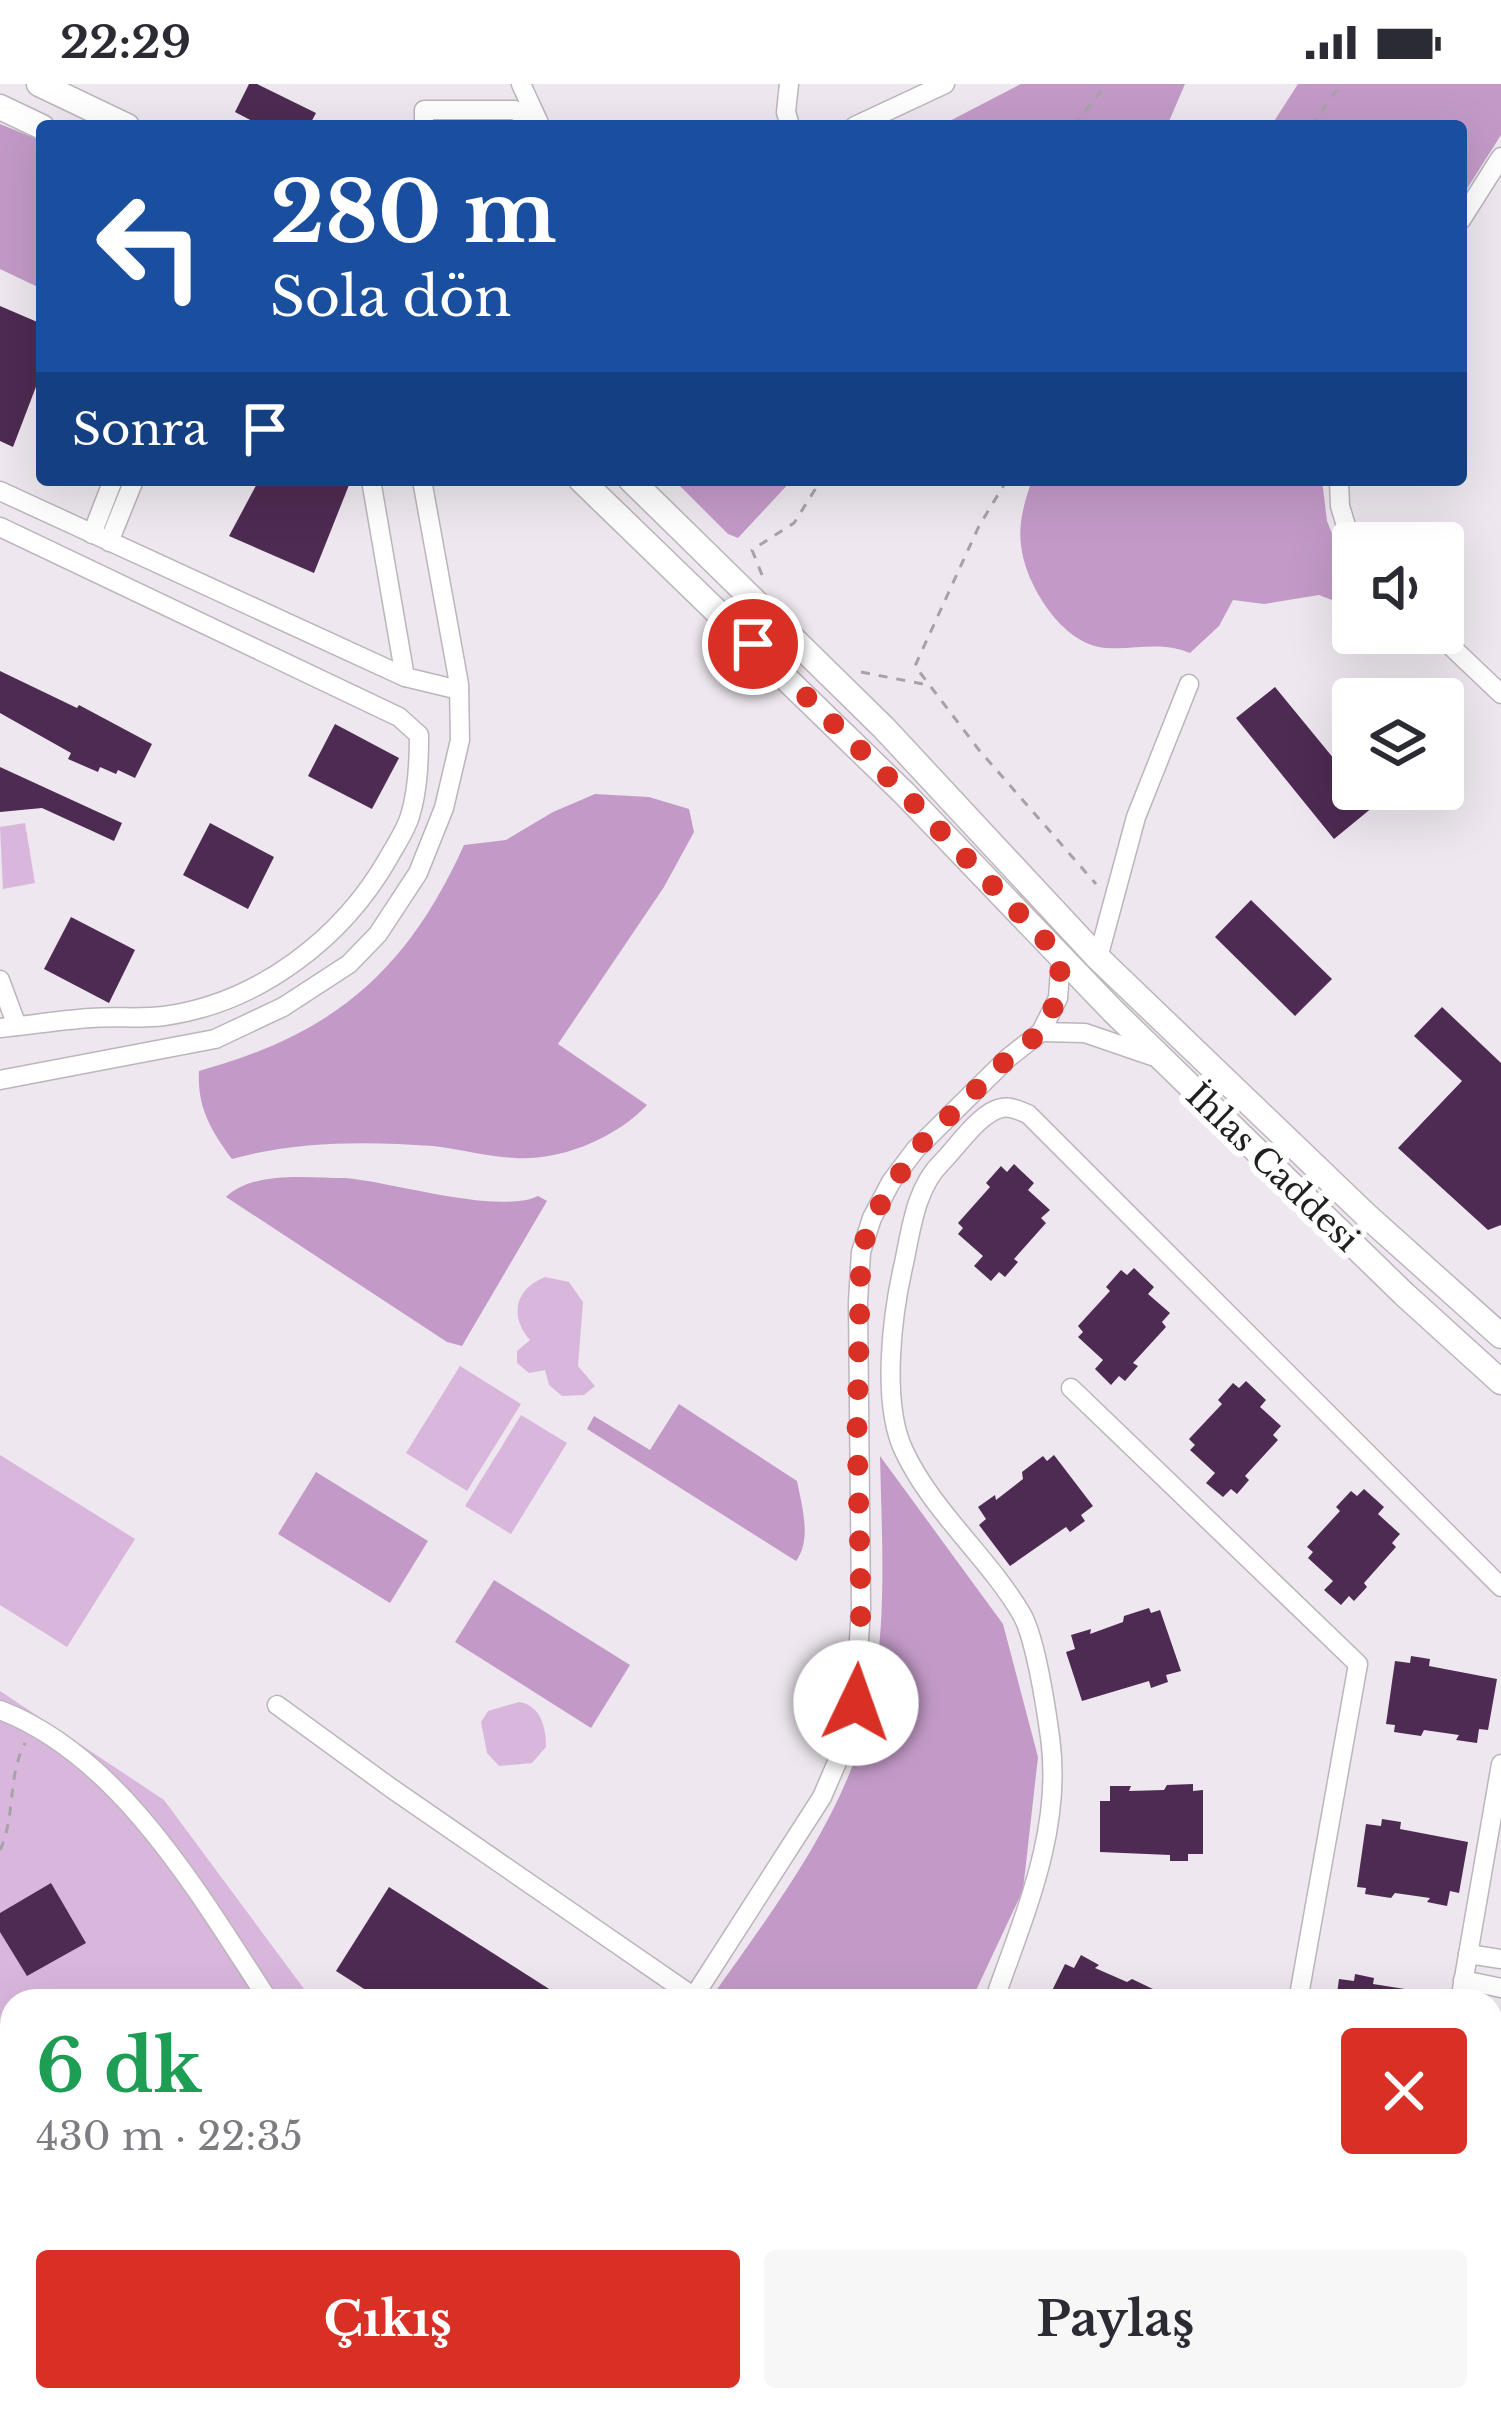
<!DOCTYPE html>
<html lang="tr">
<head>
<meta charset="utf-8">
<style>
  body { margin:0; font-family:"Libre Baskerville",serif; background:#f7f7f7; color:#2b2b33; height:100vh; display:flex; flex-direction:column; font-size:45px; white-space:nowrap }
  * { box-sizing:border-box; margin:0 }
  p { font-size:39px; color:#7c7c81 }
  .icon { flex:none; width:66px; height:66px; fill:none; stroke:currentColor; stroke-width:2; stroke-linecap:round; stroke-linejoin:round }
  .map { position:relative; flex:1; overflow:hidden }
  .details { position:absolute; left:0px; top:1905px; width:1503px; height:423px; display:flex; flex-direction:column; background:#fff; border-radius:36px 36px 0 0; box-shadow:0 12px 48px #0002 }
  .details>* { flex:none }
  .hud { position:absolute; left:36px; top:36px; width:1431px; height:366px; border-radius:12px; box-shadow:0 12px 48px #0002; background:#1a4fa0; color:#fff; overflow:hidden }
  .controls { position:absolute; left:1332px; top:438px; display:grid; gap:24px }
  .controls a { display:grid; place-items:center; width:132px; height:132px; border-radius:12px; background:#fff; box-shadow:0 12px 48px #0002; font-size:60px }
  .pin { position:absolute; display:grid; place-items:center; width:102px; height:102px; color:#fff; margin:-51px; border:6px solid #fff; border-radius:50%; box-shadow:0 3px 12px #0007 }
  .me { position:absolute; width:132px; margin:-66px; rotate:3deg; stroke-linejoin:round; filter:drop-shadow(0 0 9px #0008) }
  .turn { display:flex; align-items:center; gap:42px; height:252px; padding:0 36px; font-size:54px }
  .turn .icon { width:156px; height:156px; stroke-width:2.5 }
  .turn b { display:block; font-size:84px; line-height:102px }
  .then { display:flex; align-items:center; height:114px; padding:0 36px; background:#0003; gap:24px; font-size:45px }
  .round { display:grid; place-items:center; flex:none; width:126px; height:126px; border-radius:12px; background:#f7f7f7 }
  .summary { display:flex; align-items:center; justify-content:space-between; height:204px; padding:0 36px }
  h1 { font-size:72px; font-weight:700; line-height:90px; color:#1e9e55 }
  .primary-button { display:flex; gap:24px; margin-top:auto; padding:24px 36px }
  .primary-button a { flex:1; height:138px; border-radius:12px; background:#d93025; color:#fff; font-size:48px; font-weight:700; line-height:138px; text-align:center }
  .primary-button a+a { background:#f7f7f7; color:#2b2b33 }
  .status { display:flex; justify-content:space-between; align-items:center; height:84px; padding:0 60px; background:#fff; direction:ltr }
  .status svg { height:33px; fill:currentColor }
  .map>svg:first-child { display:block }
  .green { fill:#d9b7dd }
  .forest { fill:#c39ac7 }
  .building { fill:#4e2b52 }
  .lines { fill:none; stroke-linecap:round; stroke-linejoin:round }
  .minor-casing { stroke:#bcb5bc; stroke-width:21 }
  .major-casing { stroke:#bcb5bc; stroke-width:27 }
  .path { stroke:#a8a2a8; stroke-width:3; stroke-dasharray:9 9; stroke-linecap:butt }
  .minor { stroke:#fff; stroke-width:18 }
  .major { stroke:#fff; stroke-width:24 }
  .route { stroke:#d93025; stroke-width:21; stroke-dasharray:0 37.8 }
  .labels { text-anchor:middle; stroke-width:12; stroke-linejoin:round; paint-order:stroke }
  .street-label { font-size:33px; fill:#211f21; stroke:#fff }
</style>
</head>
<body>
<div class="status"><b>22:29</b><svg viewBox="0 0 49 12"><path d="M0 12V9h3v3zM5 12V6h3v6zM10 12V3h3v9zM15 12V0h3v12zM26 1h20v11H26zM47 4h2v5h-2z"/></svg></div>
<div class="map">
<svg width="1501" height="2326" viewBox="0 0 1501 2326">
  <rect width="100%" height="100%" fill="#eee7ef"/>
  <g class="green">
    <polygon points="25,739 35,799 3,805 0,743"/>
    <path d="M545,1193L569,1198L583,1218L578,1282L595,1302L584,1311L562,1312L549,1301L545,1286L529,1289L517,1279V1267L530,1256C509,1232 515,1205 545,1193Z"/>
    <polygon points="460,1282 521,1320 467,1407 406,1369"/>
    <polygon points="521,1331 567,1359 511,1450 465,1422"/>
    <polygon points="0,1371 135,1455 67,1563 0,1521"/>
    <polygon points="0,1607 164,1716 313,1917 12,1917 12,2316 738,2316 752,2326 0,2326"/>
    <path d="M519,1618C541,1621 546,1644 546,1663L532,1679L499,1682L487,1669L481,1638L488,1627Z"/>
    <polygon points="1501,2060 1501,2326 1170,2326 1182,2316 1491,2316 1491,2067"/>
  </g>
  <g class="forest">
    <polygon points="1021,0 1185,0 1167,42 940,42"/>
    <polygon points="1298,0 1501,0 1501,51 1461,114 1461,42 1271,42"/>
    <polygon points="0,40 42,57 42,205 0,185"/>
    <polygon points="674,396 792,396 738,454 728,450"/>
    <path d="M1032,396H1322L1327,437L1339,467L1353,488V524L1319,511L1264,520L1233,516L1219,542L1190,569C1160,557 1137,566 1106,564C1062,561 1025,500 1021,461C1018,439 1025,416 1032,396Z"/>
    <path d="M595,710L649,713L689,725L694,748L664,803L558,960L647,1021C616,1054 561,1077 515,1074C487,1073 460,1065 433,1062C365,1057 297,1057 232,1075C211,1047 197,1023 199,987C334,950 407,887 464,761L506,756L553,728Z"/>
    <path d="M345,1094C393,1098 499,1131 538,1112L547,1117L462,1262L447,1258L226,1113C255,1086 308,1094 345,1094Z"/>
    <path d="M679,1320L797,1397C802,1422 812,1456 796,1477L587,1345L594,1332L650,1366Z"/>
    <path d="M880,1372L1003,1540L1038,1673L1023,1806L971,1917H709C764,1838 828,1756 859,1664C890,1571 882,1468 880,1372Z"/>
    <polygon points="316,1388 428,1457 390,1519 278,1450"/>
    <polygon points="494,1496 630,1581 591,1644 455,1558"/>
  </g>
  <g class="building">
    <polygon points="249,0 257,0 316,29 309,42 262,42 235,28"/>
    <polygon points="0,222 42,240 42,287 13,363 0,357"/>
    <polygon points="259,396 351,396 314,489 229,452"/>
    <polygon points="0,587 77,624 79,621 152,660 135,694 118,686 116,690 100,683 98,688 68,675 71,669 0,629"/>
    <polygon points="1275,603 1353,698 1353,705 1358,705 1373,723 1334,755 1236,634"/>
    <polygon points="335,640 399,674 372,725 308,692"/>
    <polygon points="0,683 122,739 114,757 42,724 0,728"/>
    <polygon points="210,739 274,773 248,825 183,791"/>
    <polygon points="1251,816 1332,895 1295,932 1215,853"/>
    <polygon points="71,833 135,866 109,919 44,885"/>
    <polygon points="1442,923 1501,979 1501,1141 1488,1146 1398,1064 1462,997 1414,952"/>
    <polygon points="1014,1080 1034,1099 1028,1106 1050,1126 1041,1134 1046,1139 1014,1175 1018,1178 1005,1193 999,1188 991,1197 974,1182 983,1172 958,1150 963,1144 958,1139 990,1103 986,1099 1001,1082 1007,1088"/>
    <polygon points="1134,1184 1154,1203 1148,1210 1170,1229 1162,1238 1166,1243 1133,1279 1138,1282 1125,1297 1119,1292 1111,1301 1095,1285 1103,1276 1078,1253 1083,1248 1078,1242 1110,1207 1106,1203 1121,1186 1127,1191"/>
    <polygon points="1246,1297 1266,1316 1260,1323 1281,1342 1273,1351 1278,1356 1245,1392 1249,1396 1237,1410 1231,1405 1223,1413 1206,1399 1215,1389 1190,1366 1195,1361 1189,1355 1222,1320 1218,1316 1233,1299 1239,1304"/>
    <polygon points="1054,1371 1093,1422 1081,1431 1085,1437 1070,1448 1066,1443 1010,1482 979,1441 986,1435 978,1423 995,1411 996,1416 1023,1395 1022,1388 1043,1372 1047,1377"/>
    <polygon points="1364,1405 1384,1423 1378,1430 1400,1450 1392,1459 1396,1463 1364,1499 1367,1503 1354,1517 1349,1512 1341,1521 1324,1506 1333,1497 1308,1474 1313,1468 1307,1463 1340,1427 1336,1423 1351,1407 1357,1412"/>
    <polygon points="1149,1524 1151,1529 1160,1526 1181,1587 1166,1591 1168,1598 1151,1604 1149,1597 1082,1617 1066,1568 1075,1565 1071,1551 1091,1545 1090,1550 1123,1538 1124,1532"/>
    <polygon points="1411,1572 1430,1575 1429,1582 1497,1595 1488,1646 1479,1645 1477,1659 1456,1656 1459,1651 1424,1646 1421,1652 1394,1648 1395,1641 1386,1640 1395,1577 1410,1579"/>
    <polygon points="1193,1700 1193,1707 1203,1706 1203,1770 1188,1770 1188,1777 1170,1777 1170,1771 1100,1768 1100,1717 1110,1717 1110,1702 1131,1702 1129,1707 1164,1706 1167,1701"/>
    <polygon points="1382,1735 1401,1738 1400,1745 1468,1758 1459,1809 1450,1807 1447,1822 1427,1818 1430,1814 1395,1809 1391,1814 1365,1810 1366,1804 1357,1803 1366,1740 1381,1742"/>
    <polygon points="51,1799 86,1859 27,1892 0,1848 0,1829"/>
    <polygon points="389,1803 568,1917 383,1917 336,1887"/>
    <polygon points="1081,1871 1099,1881 1095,1884 1127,1898 1132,1895 1178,1917 1047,1917 1065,1880 1074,1884"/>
    <polygon points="1355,1890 1374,1894 1373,1900 1424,1908 1424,1917 1336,1917 1339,1895 1354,1897"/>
  </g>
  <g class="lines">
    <defs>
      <g id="minor">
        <polyline points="521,0 539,39"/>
        <polyline points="789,0 786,28 790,42"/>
        <polyline points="424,42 424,26 515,26 537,42"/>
        <polyline points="855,42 945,0"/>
        <polyline points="1461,136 1501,73"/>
        <polyline points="371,396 405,593"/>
        <polyline points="1339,396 1340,422 1353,465"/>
        <polyline points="0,407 405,593 459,606"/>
        <path d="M0,443L399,633L419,651C419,678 418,706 410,732C406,746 396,760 389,773C343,854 259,919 164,932C140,935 115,932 91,934C61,936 30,941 0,944"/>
        <polyline points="92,450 113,396"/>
        <polyline points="109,458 134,396"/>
        <polyline points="1437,549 1501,610"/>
        <polyline points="1098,874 1136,733 1189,600"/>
        <polyline points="0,896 17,942"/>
        <polyline points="1041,948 1085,949 1152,972"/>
        <polyline points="0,996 215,955 283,923 349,880 378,850 418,789 444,724 460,656 459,600 422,396"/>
        <polyline points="1071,1304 1358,1580 1298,1917"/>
        <polyline points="277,1621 391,1704 694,1913"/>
        <path d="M0,1626C121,1672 201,1813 269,1917"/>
        <polyline points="1468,1870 1501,1875"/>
        <polyline points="1463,1896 1501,1904"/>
        <polyline points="691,1917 822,1713 847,1655 855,1619 861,1524 858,1218 861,1168 872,1134 891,1098 915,1066 1008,974 1041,948 1058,914 1061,873"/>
        <path d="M994,1917C1024,1831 1063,1746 1050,1653C1046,1624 1035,1552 1021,1529C988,1473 932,1427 904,1367C881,1319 892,1230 904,1179C911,1145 916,1103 942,1078C957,1063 981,1027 1002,1024C1010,1022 1020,1027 1028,1030L1501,1503"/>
        <polyline points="1460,1917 1501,1680"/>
        <polyline points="1491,2047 1501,2039"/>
        <polyline points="632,2316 646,2326"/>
        <polyline points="758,2316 772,2326"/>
        <polyline points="1007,2316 1017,2326"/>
        <polyline points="267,2326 282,2316"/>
        <polyline points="1042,2326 1055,2316"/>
        <polyline points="1137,2326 1151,2316"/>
      </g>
      <g id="major">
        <polyline points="39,0 127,42"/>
        <polyline points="0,23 42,43"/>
        <polyline points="581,396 904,709 1114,928 1404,1210 1501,1298"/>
        <polyline points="631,396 884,644 1098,874 1366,1131 1501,1252"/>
      </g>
    </defs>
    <use href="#minor" class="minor-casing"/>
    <use href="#major" class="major-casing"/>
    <g class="path">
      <polyline points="1074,42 1106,0"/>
      <polyline points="1311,42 1341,0"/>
      <polyline points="1007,396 979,442 915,582 979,666 1096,800"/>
      <polyline points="762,491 752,466 794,439 821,396"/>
      <polyline points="861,588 928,601"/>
      <path d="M0,1766C16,1732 7,1693 25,1659"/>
      <polyline points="0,2040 12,2058"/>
      <polyline points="0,2111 12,2127"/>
      <polyline points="0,2188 12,2204"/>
      <polyline points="0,2260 12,2278"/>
      <polyline points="39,2316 47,2326"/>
      <polyline points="93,2316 101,2326"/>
      <polyline points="144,2316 148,2326"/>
      <polyline points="192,2316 198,2326"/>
      <polyline points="217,2326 237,2316"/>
      <polyline points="507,2326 512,2316"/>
    </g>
    <use href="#minor" class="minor"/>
    <use href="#major" class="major"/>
  </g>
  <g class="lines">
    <polyline class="route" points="753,560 904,709 1061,873 1058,914 1041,948 1008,974 915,1066 872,1134 861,1168 857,1346 861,1524 856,1619"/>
  </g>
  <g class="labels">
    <g class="street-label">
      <text transform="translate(1273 1083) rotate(44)" y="12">İhlas Caddesi</text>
    </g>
  </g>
</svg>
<div class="controls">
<a><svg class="icon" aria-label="sound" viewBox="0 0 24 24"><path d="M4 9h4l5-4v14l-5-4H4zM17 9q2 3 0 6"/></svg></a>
<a><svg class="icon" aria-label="layers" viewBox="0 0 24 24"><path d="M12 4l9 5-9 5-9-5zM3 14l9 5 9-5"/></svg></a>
</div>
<div class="pin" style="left:753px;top:560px;background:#d93025"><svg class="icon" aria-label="arrive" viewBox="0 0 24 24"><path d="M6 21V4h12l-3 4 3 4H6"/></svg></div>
<svg class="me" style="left:856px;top:1619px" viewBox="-20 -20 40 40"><circle r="19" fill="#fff"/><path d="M0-13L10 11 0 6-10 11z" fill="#d93025"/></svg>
<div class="hud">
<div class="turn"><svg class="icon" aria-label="left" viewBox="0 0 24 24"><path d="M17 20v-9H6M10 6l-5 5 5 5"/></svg><div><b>280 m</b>Sola dön</div></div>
<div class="then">Sonra<svg class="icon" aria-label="arrive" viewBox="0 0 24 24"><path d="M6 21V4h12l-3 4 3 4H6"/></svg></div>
</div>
<section class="details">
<div class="summary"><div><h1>6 dk</h1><p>430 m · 22:35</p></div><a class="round" style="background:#d93025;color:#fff"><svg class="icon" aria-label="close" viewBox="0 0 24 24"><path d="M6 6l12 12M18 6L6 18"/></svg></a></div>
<div class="primary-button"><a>Çıkış</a><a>Paylaş</a></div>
</section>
</div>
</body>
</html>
